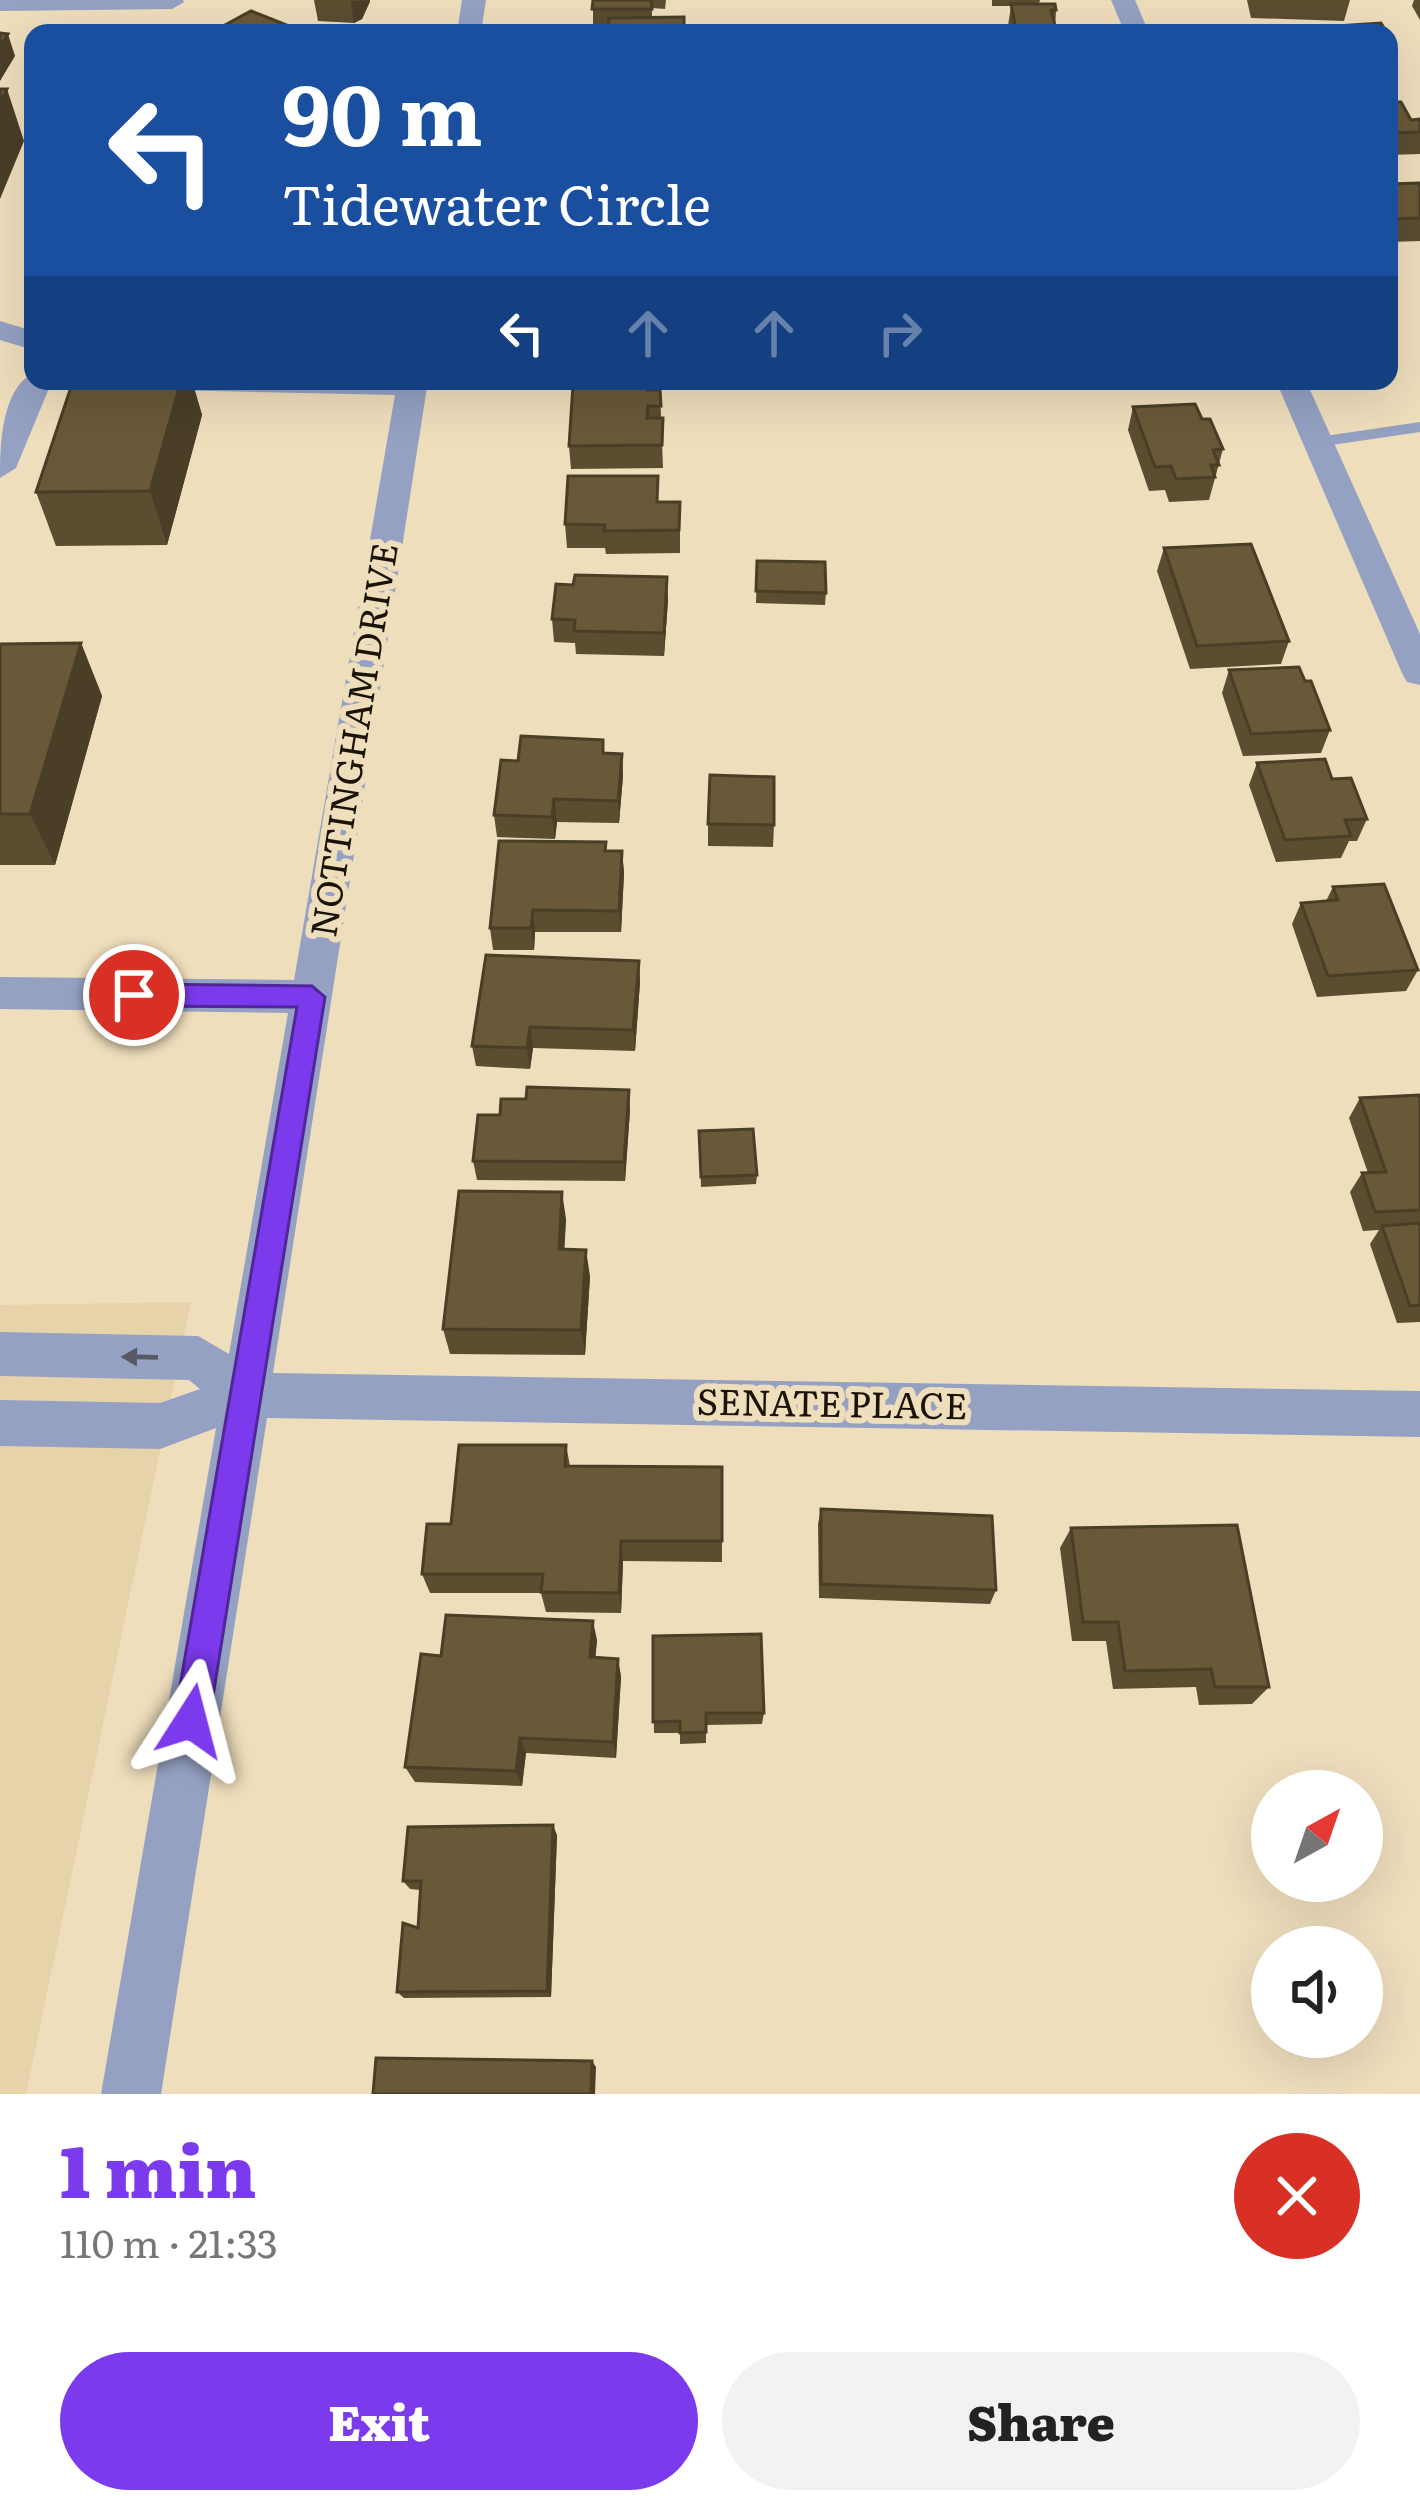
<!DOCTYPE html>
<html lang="en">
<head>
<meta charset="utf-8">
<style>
  body { margin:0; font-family:Literata,serif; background:#f2f2f2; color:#222; height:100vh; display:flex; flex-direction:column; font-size:45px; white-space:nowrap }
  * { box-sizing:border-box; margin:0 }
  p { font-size:39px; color:#767676 }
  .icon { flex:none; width:66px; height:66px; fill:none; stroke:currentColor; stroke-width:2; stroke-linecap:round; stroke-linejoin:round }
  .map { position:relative; height:2094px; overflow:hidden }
  .details { display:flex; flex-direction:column; background:#fff; flex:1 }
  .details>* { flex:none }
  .banner { position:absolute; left:24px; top:24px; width:1374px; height:366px; border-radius:24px; box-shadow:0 12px 48px #0002; background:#1a4fa0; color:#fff; overflow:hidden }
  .needle { width:78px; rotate:40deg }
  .buttons { position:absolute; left:1251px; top:1770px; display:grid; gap:24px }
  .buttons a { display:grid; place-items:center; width:132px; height:132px; border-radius:50%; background:#fff; box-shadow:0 12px 48px #0002; font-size:60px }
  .pin { position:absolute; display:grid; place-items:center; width:102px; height:102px; color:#fff; margin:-51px; border:6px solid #fff; border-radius:50%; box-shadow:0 3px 12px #0007 }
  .me { position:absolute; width:132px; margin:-66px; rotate:9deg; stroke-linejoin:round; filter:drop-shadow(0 0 9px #0008) }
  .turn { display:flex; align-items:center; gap:42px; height:252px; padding:0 60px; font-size:54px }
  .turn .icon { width:156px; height:156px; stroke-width:2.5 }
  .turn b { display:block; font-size:84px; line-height:102px }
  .lanes { display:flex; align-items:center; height:114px; padding:0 60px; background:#0003; justify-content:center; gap:60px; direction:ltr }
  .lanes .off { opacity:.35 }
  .round { display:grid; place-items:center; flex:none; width:126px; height:126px; border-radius:63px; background:#f2f2f2 }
  .overview { display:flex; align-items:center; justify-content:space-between; height:204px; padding:0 60px }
  h1 { font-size:72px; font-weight:800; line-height:90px; color:#7c3aed }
  .action { display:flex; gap:24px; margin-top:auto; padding:24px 60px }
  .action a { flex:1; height:138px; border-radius:72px; background:#7c3aed; color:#fff; font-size:48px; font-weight:800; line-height:138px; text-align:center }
  .action a+a { background:#f2f2f2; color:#222 }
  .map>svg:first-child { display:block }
  .built { fill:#e7d3aa }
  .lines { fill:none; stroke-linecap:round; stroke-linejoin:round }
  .service { fill:#94a1c2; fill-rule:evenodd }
  .minor { fill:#94a1c2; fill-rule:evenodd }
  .wall { fill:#5b4d30 }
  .shaded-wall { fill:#4a3e27 }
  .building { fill:#6a5938; stroke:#4a3e27; stroke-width:3 }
  .oneway { fill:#575a65 }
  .route { fill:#7c3aed; stroke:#51269a; stroke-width:3 }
  .labels { text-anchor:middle; stroke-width:12; stroke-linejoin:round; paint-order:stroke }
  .street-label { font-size:36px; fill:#1a1408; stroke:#efdebc }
</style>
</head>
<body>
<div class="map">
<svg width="1420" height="2094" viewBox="0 0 1420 2094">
  <rect width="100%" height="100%" fill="#efdebc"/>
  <polygon class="built" points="191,1302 26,2094 0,2094 0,1305"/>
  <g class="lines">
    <polygon class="service" points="1420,422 1420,432 1318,447 1310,442 1318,437"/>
    <g class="minor">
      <polygon points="0,0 183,0 184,2 172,9 0,11"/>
      <polygon points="462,0 486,0 481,33 457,33"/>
      <polygon points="1111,0 1135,0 1149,33 1125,33"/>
      <polygon points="0,321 33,331 33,350 0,340"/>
      <path d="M33,373V381H52L16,468L0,478C0,446 1,390 33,373Z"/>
      <polygon points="153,381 428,381 273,1373 1420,1391 1420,1437 267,1418 161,2094 101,2094 216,1428 160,1449 0,1446 0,1400 160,1403 200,1389 189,1380 0,1376 0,1332 198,1336 229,1354 288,1013 0,1009 0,977 294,980 395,395 168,390"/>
      <polygon points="1276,381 1306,381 1420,634 1420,685 1407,682 1402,673"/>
    </g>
  </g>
  <g class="wall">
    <polygon points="314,0 370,0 370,2 362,19 354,23 318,21"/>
    <polygon points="593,0 666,0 665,9 652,8 652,17 608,31 593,31"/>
    <polygon points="992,0 1040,0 1039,4 1056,10 1055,33 1010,33 1008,26 1011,6 992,6"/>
    <polygon points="1247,0 1350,0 1344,21 1251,18"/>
    <polygon points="1414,0 1420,0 1420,20 1412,6"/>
    <polygon points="1389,102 1411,120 1420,132 1420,154 1389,155"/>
    <polygon points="1420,183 1420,241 1389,242 1389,184"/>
    <polygon points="73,381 192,381 202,415 167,545 56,546 36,492"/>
    <polygon points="647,390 660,390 663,468 571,469 569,446"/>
    <polygon points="1133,407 1202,419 1223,449 1209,500 1169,502 1165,490 1149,491 1128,430"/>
    <polygon points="658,502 680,502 680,553 606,554 605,548 567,548 565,524"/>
    <polygon points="1164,548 1289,641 1281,664 1190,669 1157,571"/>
    <polygon points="757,561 826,593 825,605 756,603"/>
    <polygon points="668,600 664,656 576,654 575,643 554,642 552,619"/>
    <polygon points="81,643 102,696 55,865 0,865 0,644"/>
    <polygon points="1229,670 1305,681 1330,730 1321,753 1243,756 1222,693"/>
    <polygon points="603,740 604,753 622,754 623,776 619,823 557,822 555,839 497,837 494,815 518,761"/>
    <polygon points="1257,763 1332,779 1367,819 1357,841 1349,841 1341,858 1276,862 1249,785"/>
    <polygon points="708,824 774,825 773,847 708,846"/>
    <polygon points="606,851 622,851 624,873 621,932 535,932 534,950 493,950 490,928"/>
    <polygon points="1333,887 1418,970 1406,991 1317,997 1292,924 1301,903 1326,901"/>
    <polygon points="639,961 640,982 635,1051 533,1048 530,1069 476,1066 472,1046"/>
    <polygon points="1420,1095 1420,1322 1397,1323 1370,1244 1379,1230 1363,1231 1350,1192 1362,1173 1368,1173 1349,1118 1360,1098"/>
    <polygon points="630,1110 625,1181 477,1180 473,1161 500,1115"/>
    <polygon points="699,1131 757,1175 756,1184 701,1187"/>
    <polygon points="566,1219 564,1249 590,1276 585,1355 450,1354 443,1329"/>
    <polygon points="566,1445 570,1466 722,1541 722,1562 623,1561 621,1613 546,1612 541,1593 430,1593 422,1574 451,1524"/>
    <polygon points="821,1509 996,1590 990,1604 819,1598 818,1524"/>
    <polygon points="1071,1528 1269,1687 1252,1704 1199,1705 1196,1687 1113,1689 1106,1641 1072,1641 1060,1548"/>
    <polygon points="653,1636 764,1713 762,1724 706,1725 706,1743 680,1744 680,1733 654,1733"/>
    <polygon points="597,1640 595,1657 618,1659 621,1677 616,1758 526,1753 522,1786 415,1782 405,1767 441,1656"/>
    <polygon points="557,1835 551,1997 404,1998 397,1992 418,1928 420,1890 410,1889 403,1881"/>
  </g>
  <g class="shaded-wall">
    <polygon points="370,0 362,19 354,23 351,1"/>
    <polygon points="284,24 286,33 267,33"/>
    <polygon points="8,34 15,56 0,81 0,46"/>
    <polygon points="7,89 24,141 0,199 0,104"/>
    <polygon points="181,381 192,381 202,415 167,545 150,491"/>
    <polygon points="667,577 668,600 664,656 664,633"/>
    <polygon points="81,643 102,696 55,865 30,814"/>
    <polygon points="622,754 623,776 619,823 618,801"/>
    <polygon points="554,799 557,822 555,839 552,817"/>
    <polygon points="622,851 624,873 621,932 619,911"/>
    <polygon points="533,910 535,932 534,950 531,928"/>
    <polygon points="639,961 640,982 635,1051 633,1030"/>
    <polygon points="530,1027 533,1048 530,1069 527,1048"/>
    <polygon points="629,1090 630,1110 625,1181 624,1162"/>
    <polygon points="562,1192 566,1219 563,1275 559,1249"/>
    <polygon points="586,1250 590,1276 585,1355 581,1330"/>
    <polygon points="621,1541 623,1561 621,1613 619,1593"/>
    <polygon points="593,1621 597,1640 594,1675 590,1657"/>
    <polygon points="618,1659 621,1677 616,1758 613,1742"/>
    <polygon points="520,1738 526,1753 522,1786 516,1771"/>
    <polygon points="553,1825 557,1835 551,1997 547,1991"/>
    <polygon points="592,2061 596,2067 595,2094 591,2094"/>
  </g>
  <g class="building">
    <polygon points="593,0 651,0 652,9 592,9"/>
    <polygon points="1011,4 1055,4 1056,10 1051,10 1056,30 1016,30"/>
    <polygon points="251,11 284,24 267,33 220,33 214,31"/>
    <polygon points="684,17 684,33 608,33 609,18"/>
    <polygon points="1381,23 1387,33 1274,33 1273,30"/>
    <polygon points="138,29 177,29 176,33 136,33"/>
    <polygon points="79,31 118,31 78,33"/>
    <polygon points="0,33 8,34 0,46"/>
    <polygon points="0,89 7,89 0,104"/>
    <polygon points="1389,102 1401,102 1411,120 1420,119 1420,132 1389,133"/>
    <polygon points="1420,183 1420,218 1389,219 1389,184"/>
    <polygon points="73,381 181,381 150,491 36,492"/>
    <polygon points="647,384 647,390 660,390 661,406 648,406 647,418 663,418 662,445 569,446 573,385"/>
    <polygon points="1195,404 1202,419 1210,419 1223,449 1213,450 1219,465 1211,465 1215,477 1176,479 1171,466 1155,467 1133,407"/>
    <polygon points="568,476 658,476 657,502 680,502 679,530 604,531 605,525 565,524"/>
    <polygon points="1251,544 1289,641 1197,646 1164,548"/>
    <polygon points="757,561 825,562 826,593 756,591"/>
    <polygon points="575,575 667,577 664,633 574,631 575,620 552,619 556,584 573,585"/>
    <polygon points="81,643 30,814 0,814 0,644"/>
    <polygon points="1299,667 1305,681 1311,681 1330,730 1251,734 1229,670"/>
    <polygon points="521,736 603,740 603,753 622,754 618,801 554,799 552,817 494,815 501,760 518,761"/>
    <polygon points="1325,759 1332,779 1351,778 1367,819 1345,820 1351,836 1285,840 1257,763"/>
    <polygon points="710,775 774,777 774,825 708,824"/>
    <polygon points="499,841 606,842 605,851 622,851 619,911 533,910 531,928 490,928"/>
    <polygon points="1384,884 1418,970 1328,976 1301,903 1338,900 1333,887"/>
    <polygon points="486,955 639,961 633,1030 530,1027 527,1048 472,1046"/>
    <polygon points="527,1087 629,1090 624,1162 473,1161 478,1115 500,1115 501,1099 526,1099"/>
    <polygon points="1420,1095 1420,1210 1375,1212 1362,1173 1386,1172 1360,1098"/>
    <polygon points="753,1129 757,1175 701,1177 699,1131"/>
    <polygon points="459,1191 562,1192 559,1249 586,1250 581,1330 443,1329"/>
    <polygon points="1420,1223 1420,1305 1410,1306 1382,1226"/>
    <polygon points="459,1445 566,1445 565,1466 722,1467 722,1541 621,1541 619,1593 541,1592 543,1574 422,1574 427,1524 451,1524"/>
    <polygon points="821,1509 992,1516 996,1590 821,1584"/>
    <polygon points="1237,1525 1269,1687 1215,1687 1211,1669 1125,1671 1118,1622 1083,1622 1071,1528"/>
    <polygon points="446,1615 593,1621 590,1657 618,1659 613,1742 520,1738 516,1771 405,1767 421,1654 441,1656"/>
    <polygon points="761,1634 764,1713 706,1713 706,1732 680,1733 680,1721 653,1722 653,1636"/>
    <polygon points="553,1825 547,1991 397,1992 403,1923 418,1928 421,1881 403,1881 408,1827"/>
    <polygon points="376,2058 592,2061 591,2094 373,2094"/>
  </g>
  <defs><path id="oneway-solid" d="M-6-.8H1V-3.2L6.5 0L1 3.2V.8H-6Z" transform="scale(3)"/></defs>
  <use class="oneway" href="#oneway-solid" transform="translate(140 1357) rotate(-179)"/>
  <polygon class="route" points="134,984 312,986 325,997 209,1721 203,1733 191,1739 179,1733 174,1721 297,1007 134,1006 120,995"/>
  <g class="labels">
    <g class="street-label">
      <text transform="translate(354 740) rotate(-81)" y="13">NOTTINGHAM DRIVE</text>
      <text transform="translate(832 1404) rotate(1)" y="13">SENATE PLACE</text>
    </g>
  </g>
</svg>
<div class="buttons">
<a><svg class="needle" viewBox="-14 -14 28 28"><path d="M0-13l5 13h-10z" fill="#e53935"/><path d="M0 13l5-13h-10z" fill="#767676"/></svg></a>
<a><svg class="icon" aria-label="sound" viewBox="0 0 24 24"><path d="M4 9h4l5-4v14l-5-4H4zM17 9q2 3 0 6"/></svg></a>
</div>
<div class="pin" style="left:134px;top:995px;background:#d93025"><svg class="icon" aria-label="arrive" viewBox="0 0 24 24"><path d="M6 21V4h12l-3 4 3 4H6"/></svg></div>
<svg class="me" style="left:191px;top:1721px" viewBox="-20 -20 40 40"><path d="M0-17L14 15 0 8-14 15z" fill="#7c3aed" stroke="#fff" stroke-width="4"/></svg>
<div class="banner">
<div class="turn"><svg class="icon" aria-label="left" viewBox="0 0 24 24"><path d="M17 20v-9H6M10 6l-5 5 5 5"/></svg><div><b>90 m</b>Tidewater Circle</div></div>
<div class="lanes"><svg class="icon" aria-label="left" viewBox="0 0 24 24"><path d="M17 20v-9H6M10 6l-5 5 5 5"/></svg><svg class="icon off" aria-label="ahead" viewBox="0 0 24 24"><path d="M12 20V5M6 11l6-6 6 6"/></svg><svg class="icon off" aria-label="ahead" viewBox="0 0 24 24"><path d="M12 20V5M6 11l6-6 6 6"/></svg><svg class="icon off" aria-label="right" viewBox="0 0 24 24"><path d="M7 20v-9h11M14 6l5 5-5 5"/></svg></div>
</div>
</div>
<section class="details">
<div class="overview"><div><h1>1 min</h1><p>110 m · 21:33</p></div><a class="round" style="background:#d93025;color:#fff"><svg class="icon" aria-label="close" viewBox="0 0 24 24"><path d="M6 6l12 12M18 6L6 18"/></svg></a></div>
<div class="action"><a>Exit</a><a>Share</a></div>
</section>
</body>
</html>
